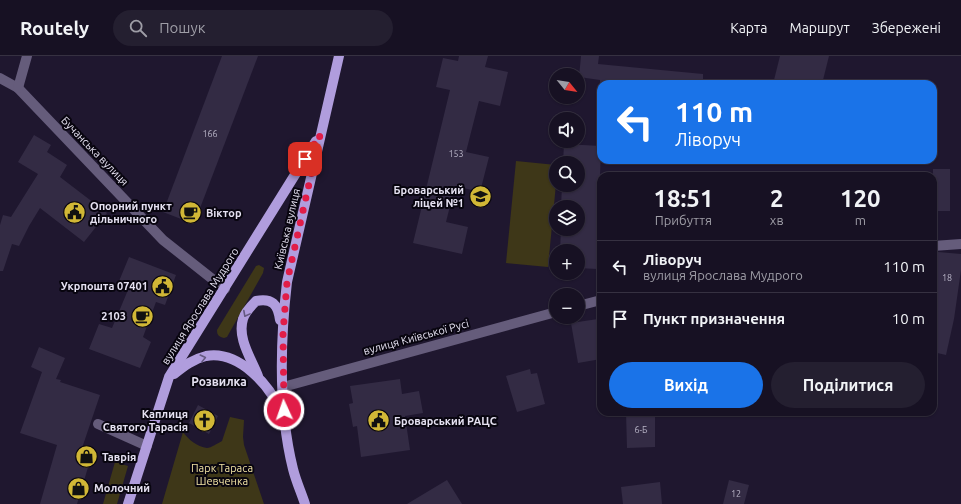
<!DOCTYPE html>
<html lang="uk">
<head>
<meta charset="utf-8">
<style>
  body { margin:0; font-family:Ubuntu,sans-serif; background:#241f30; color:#f1f3f6; height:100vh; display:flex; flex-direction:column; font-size:15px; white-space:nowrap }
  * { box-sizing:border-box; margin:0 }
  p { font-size:13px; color:#9e9da6 }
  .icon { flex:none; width:22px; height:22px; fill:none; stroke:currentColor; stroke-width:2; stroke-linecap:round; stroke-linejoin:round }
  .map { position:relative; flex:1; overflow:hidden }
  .details { position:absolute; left:597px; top:116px; width:340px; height:244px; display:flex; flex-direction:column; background:#171123; border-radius:12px; box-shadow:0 1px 3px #0004,0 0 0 1px #363141 }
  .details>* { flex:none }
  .guide { position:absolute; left:597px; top:24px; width:340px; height:84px; border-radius:12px; box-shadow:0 1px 3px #0004,0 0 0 1px #363141; background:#1a73e8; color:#fff; overflow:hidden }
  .needle { width:26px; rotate:120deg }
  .tools { position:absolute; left:549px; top:12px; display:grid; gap:8px }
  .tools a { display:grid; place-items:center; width:36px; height:36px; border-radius:50%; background:#171123; box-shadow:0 1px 3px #0004,0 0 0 1px #363141; font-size:20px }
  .pin { position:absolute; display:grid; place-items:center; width:34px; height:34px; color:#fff; margin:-17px; border-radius:8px; box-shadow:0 2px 6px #0006 }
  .me { position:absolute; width:44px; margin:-22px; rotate:357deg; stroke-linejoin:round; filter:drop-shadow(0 0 3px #0008) }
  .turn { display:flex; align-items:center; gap:14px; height:84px; padding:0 12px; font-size:18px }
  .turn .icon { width:52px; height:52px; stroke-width:2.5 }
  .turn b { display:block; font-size:28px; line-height:34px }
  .eta { display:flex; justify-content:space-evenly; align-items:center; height:68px; text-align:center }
  .eta b { font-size:24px; font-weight:700; line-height:28px }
  .cta { display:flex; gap:8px; margin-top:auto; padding:8px 12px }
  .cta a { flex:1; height:46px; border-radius:24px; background:#1a73e8; color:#fff; font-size:16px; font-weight:700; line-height:46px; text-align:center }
  .cta a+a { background:#241f30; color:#f1f3f6 }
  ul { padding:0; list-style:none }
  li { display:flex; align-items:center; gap:12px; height:52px; padding:0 12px; border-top:1px solid #363141 }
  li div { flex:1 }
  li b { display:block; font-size:15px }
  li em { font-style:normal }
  header { display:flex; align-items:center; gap:24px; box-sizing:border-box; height:56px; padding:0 20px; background:#171123; border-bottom:1px solid #363141 }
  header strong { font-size:19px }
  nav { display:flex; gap:22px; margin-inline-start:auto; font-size:14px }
  .search { width:280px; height:36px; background:#241f30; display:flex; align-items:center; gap:10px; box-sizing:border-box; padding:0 14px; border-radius:22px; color:#9e9da6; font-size:15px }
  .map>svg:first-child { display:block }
  .green { fill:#3e3718 }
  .building { fill:#332b44 }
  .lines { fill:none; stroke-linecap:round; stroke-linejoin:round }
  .minor { stroke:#655c7b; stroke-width:10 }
  .major { stroke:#b09ddd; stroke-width:10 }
  .oneway { stroke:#645980 }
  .route { stroke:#e11d48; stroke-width:7; stroke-dasharray:0 12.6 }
  .labels { text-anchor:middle; stroke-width:4; stroke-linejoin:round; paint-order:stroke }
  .number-label { font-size:9px; fill:#b8b4c6 }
  .street-label { font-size:11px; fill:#e5e1f1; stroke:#08050f }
  .poi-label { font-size:11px; font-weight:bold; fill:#e5e1f1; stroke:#08050f; text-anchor:start }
  .park-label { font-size:11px; fill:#efe1a3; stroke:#08050f }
  .neighbourhood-label { font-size:12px; font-weight:bold; fill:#e5e1f1; stroke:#08050f }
</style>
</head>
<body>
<header>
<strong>Routely</strong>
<div class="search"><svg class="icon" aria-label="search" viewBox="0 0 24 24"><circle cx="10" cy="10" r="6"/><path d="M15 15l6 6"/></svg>Пошук</div>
<nav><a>Карта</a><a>Маршрут</a><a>Збережені</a></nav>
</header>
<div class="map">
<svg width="961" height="448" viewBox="0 0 961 448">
  <rect width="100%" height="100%" fill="#1f172f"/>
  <g class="green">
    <polygon points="516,105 556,109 556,128 548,211 506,207"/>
    <path d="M259,209L264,212L263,217L227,281L224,282C219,281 217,279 217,274L256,210Z"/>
    <path d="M230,361L244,364L243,381L244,389L264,448H162L183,376C188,383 197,391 207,392C211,392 218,387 222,385Z"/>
    <polygon points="115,406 128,410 117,448 103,448"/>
  </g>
  <g class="building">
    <polygon points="222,0 258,0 194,168 163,156"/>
    <polygon points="459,0 488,0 485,11 508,16 500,50 479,45 466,96 489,101 480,136 455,130 446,166 468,171 462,198 413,187 450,34 436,31 443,2 458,5"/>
    <polygon points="581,0 599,0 598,8 703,18 703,28 600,28 600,24 579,21"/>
    <polygon points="780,0 829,0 822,28 773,28"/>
    <polygon points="34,79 51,89 47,96 67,109 60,121 107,157 84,186 40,152 29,170 19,190 12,188 3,215 0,215 0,169 3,159 11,161 38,118 18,106"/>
    <polygon points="564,88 601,90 597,213 578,212 578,195 560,195 561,173 578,173 578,151 561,151 562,129 578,129 578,107 563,107"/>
    <rect x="933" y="113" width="17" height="42"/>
    <polygon points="938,196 961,198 961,214 954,263 946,299 933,296 933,231"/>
    <polygon points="129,201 176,219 165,249 156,246 143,281 151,286 140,312 89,293 99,268 112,272 128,234 117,230"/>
    <polygon points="598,263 601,283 601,303 578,307 571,267"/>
    <polygon points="39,291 65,302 56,323 61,324 60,326 100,339 81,395 92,398 77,448 40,448 57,389 20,377 42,316 31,311"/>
    <polygon points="530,313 531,318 537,317 545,348 517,356 506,320"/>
    <polygon points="400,323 402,338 419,335 423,357 405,360 410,394 361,401 357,370 353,371 349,348 353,347 350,330"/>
    <polygon points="198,349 218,360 209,378 189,367"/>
    <polygon points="626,356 655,356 655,391 627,392"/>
    <polygon points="447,424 462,448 407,448"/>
    <polygon points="729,424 749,429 744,448 723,448"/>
    <polygon points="660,426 662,448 623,448 621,431"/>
  </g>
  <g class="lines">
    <g class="minor">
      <polyline points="0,22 18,32 163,184 225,233"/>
      <polyline points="18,32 27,0"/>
      <polyline points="933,190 961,188"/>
      <polyline points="578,250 601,244"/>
      <polyline points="283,331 556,256"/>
      <polyline points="98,368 147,390"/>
    </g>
    <g class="major">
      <path d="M174,318C184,310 193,303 206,300C239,294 271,330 281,357"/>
      <path d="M258,320C251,302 237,282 243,263C245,256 251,250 256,245C272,242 278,248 280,264"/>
      <polyline points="128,448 169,321 316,85"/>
      <path d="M305,448C301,436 296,425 293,413C278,353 280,287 287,226L339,0"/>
    </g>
  </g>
  <defs><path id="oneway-chevron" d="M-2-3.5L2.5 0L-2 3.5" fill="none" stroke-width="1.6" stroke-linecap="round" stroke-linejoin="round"/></defs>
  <g class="oneway">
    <use href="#oneway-chevron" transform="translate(246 258) rotate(118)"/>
    <use href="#oneway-chevron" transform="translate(203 302) rotate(-14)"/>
  </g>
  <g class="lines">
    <polyline class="route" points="284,354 283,277 287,226 320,79 305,103"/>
  </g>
  <defs>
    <symbol id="school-disc" viewBox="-11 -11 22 22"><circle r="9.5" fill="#d1b736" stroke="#08050f"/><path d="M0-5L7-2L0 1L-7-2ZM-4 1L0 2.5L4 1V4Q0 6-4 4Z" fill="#111"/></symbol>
    <symbol id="civic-disc" viewBox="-11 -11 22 22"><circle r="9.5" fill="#d1b736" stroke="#08050f"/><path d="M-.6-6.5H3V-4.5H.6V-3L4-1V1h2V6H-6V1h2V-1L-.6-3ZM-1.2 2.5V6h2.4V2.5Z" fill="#111"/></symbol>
    <symbol id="cafe-disc" viewBox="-11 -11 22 22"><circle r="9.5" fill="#d1b736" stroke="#08050f"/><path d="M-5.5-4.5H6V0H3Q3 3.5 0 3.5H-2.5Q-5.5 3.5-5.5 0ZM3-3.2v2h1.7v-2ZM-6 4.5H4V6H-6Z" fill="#111"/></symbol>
    <symbol id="church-disc" viewBox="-11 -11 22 22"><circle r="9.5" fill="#d1b736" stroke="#08050f"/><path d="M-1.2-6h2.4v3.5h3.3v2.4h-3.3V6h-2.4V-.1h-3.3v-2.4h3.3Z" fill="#111"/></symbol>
    <symbol id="shop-disc" viewBox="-11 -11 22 22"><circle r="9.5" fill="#d1b736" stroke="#08050f"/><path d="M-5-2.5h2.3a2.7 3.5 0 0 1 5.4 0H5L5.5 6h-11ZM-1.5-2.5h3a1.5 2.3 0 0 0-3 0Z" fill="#111"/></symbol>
  </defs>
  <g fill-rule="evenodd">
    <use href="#school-disc" x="468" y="128" width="25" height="25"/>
    <use href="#civic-disc" x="62" y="144" width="25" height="25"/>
    <use href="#cafe-disc" x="178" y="144" width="25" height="25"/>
    <use href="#civic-disc" x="150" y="218" width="25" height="25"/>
    <use href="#cafe-disc" x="130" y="248" width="25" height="25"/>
    <use href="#church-disc" x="192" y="352" width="25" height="25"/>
    <use href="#civic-disc" x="366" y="352" width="25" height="25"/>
    <use href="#shop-disc" x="74" y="388" width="25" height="25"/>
    <use href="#shop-disc" x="66" y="420" width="25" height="25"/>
  </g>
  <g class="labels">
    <g class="number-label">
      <text x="210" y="81">166</text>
      <text x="456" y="101">153</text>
      <text x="947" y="225">18</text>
      <text x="641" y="377">6-Б</text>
      <text x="736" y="441">12</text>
    </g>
    <g class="street-label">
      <text transform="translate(95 95) rotate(46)" y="4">Бучанська вулиця</text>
      <text transform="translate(287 173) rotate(-77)" y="4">Київська вулиця</text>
      <text transform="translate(200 250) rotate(-58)" y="4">вулиця Ярослава Мудрого</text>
      <text transform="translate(416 281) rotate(-15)" y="4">вулиця Київської Русі</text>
    </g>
    <g class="poi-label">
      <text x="464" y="138" text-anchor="end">Броварський<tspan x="464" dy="13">ліцей №1</tspan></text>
      <text x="90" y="154">Опорний пункт<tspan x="90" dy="13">дільничного</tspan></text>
      <text x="206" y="161">Віктор</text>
      <text x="148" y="234" text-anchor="end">Укрпошта 07401</text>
      <text x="126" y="264" text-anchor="end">2103</text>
      <text x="188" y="362" text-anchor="end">Каплиця<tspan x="188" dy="13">Святого Тарасія</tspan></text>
      <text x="394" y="369">Броварський РАЦС</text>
      <text x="102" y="405">Таврія</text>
      <text x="94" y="436">Молочний</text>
    </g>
    <g class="park-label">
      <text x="222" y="416">Парк Тараса<tspan x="222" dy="13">Шевченка</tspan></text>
    </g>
    <g class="neighbourhood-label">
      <text x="219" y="330">Розвилка</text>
    </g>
  </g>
</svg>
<div class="tools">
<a><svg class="needle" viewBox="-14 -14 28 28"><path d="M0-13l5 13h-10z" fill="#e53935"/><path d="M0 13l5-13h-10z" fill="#9e9da6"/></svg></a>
<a><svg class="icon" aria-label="sound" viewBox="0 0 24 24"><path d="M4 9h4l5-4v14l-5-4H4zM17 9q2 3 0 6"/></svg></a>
<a><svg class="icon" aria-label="search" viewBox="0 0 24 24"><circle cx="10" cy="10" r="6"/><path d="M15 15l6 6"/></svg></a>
<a><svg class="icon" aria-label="layers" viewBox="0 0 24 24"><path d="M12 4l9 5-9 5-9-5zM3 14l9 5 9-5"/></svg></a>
<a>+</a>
<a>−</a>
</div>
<div class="pin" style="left:305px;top:103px;background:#d93025"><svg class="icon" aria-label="arrive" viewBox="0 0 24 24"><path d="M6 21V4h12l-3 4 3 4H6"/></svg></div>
<svg class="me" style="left:284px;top:354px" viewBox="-20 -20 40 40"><circle r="17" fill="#e11d48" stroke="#fff" stroke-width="3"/><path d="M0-11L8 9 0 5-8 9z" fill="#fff"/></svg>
<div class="guide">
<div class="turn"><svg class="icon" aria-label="left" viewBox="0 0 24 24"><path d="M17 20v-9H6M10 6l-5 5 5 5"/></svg><div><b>110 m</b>Ліворуч</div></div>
</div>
<section class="details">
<div class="eta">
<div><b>18:51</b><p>Прибуття</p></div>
<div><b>2</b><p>хв</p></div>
<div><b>120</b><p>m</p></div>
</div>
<ul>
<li><svg class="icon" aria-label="left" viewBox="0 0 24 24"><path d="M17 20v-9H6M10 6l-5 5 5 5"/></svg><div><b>Ліворуч</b><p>вулиця Ярослава Мудрого</p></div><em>110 m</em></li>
<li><svg class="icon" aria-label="arrive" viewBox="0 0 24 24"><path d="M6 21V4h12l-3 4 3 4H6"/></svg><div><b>Пункт призначення</b></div><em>10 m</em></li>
</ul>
<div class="cta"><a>Вихід</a><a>Поділитися</a></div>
</section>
</div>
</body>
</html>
